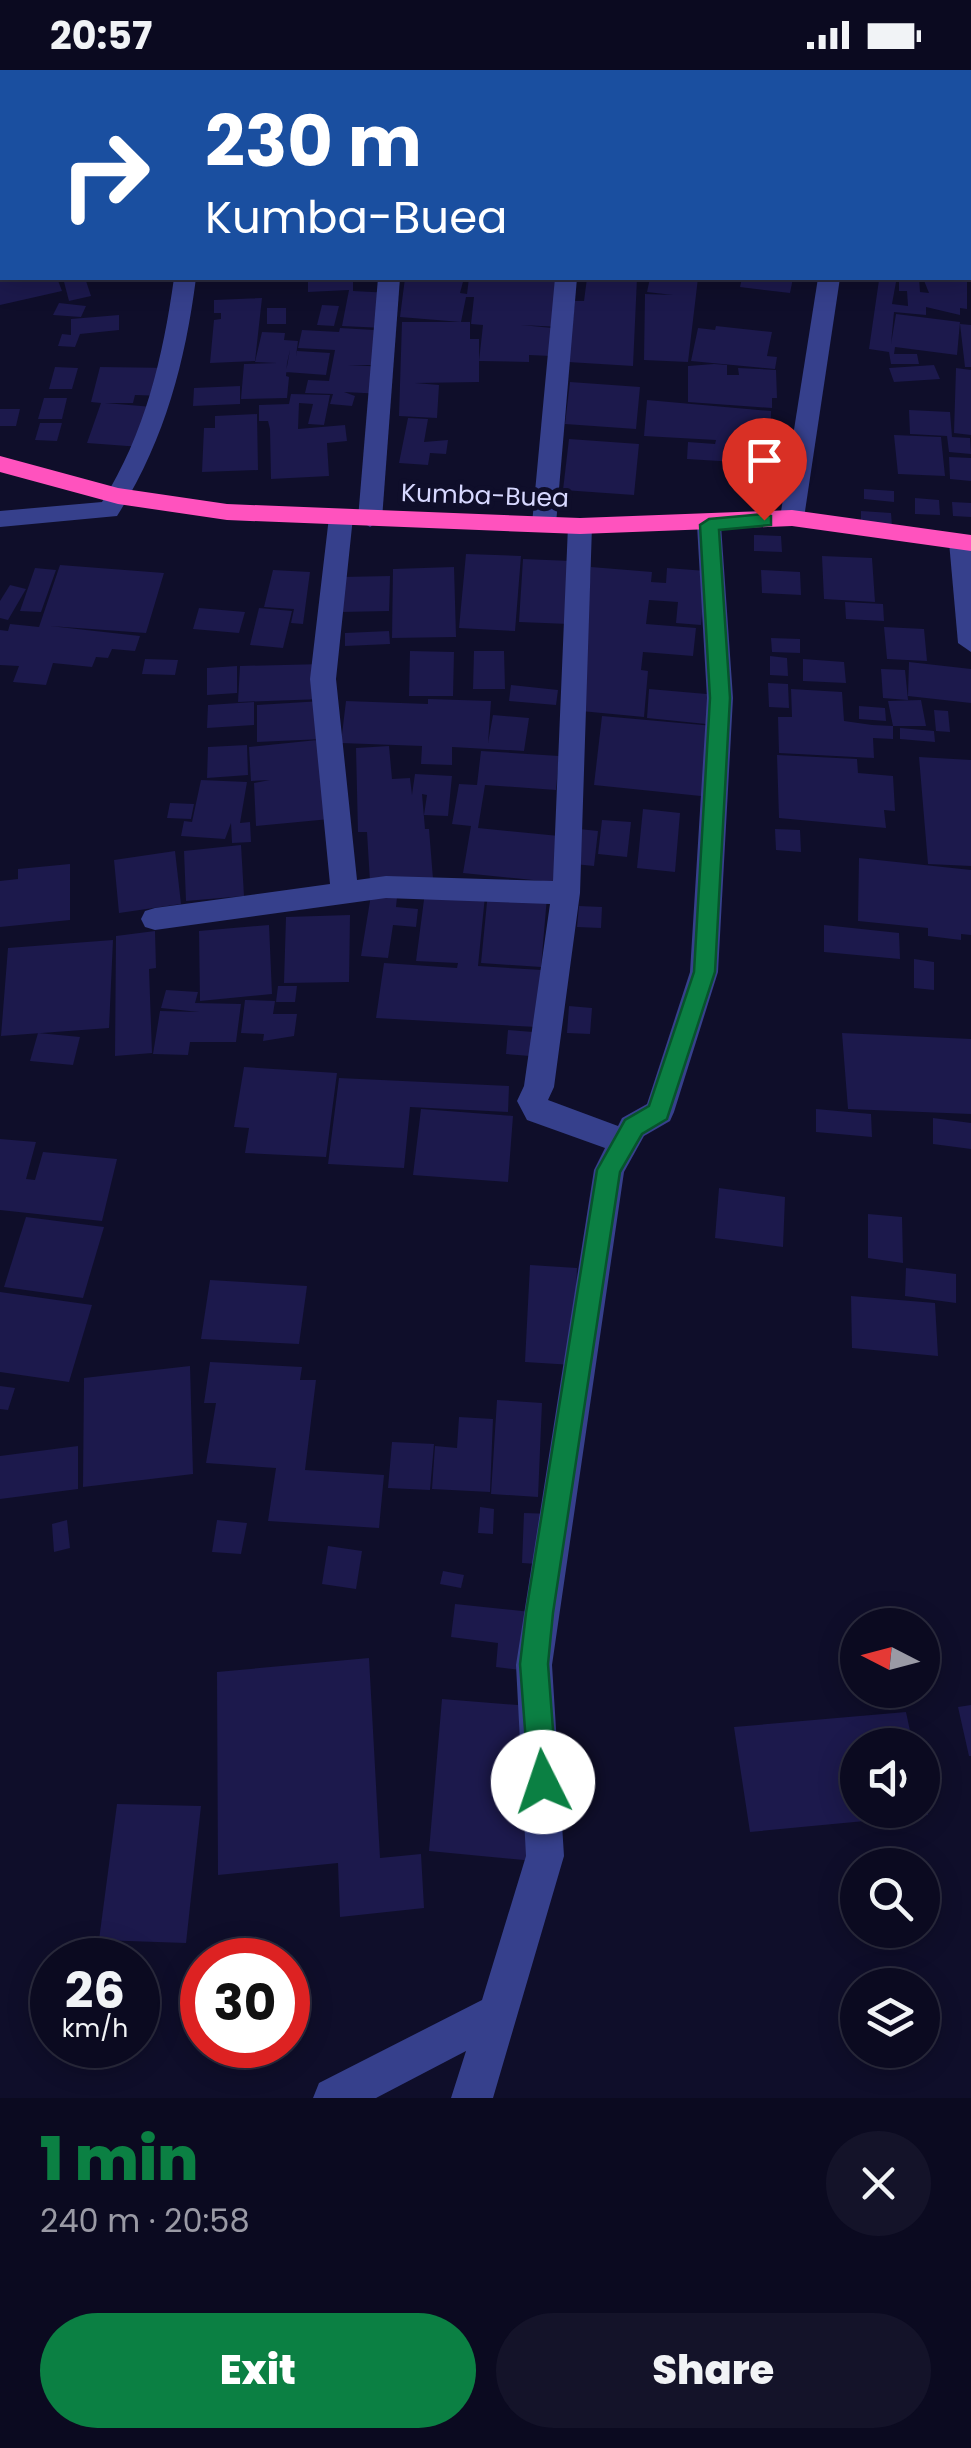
<!DOCTYPE html>
<html lang="en">
<head>
<meta charset="utf-8">
<style>
  body { margin:0; font-family:Poppins,sans-serif; background:#141329; color:#f1f3f6; height:100vh; display:flex; flex-direction:column; font-size:38px; white-space:nowrap }
  * { box-sizing:border-box; margin:0 }
  p { font-size:32px; color:#9a9aa5 }
  .icon { flex:none; width:55px; height:55px; fill:none; stroke:currentColor; stroke-width:2; stroke-linecap:round; stroke-linejoin:round }
  .map { position:relative; height:2028px; overflow:hidden }
  .sheet { display:flex; flex-direction:column; background:#0b0a20; flex:1 }
  .sheet>* { flex:none }
  .top-card { position:absolute; left:0px; top:0px; width:972px; height:210px; box-shadow:0 5px 25px #0003,0 0 0 2px #2b2b3e; background:#1a4fa0; color:#fff; overflow:hidden }
  .needle { width:65px; rotate:276deg }
  .tools { position:absolute; left:840px; top:1538px; display:grid; gap:20px }
  .tools a { display:grid; place-items:center; width:100px; height:100px; border-radius:50%; background:#0b0a20; box-shadow:0 5px 25px #0003,0 0 0 2px #2b2b3e; font-size:50px }
  .speed { position:absolute; left:30px; top:1868px; display:flex; gap:20px; font-size:50px; font-weight:700; text-align:center }
  .speed>* { display:grid; place-content:center; width:130px; height:130px; border-radius:50%; background:#0b0a20; box-shadow:0 5px 25px #0003,0 0 0 2px #2b2b3e; line-height:1 }
  .speed small { font-size:25px; font-weight:400 }
  .speed .limit { border:15px solid #d22; background:#fff; color:#111 }
  .pin { position:absolute; display:grid; place-items:center; width:85px; height:85px; color:#fff; margin:-102px -42px; border-radius:50% 50% 50% 0; rotate:-45deg; box-shadow:0 0 10px #0007 }
  .pin .icon { rotate:45deg }
  .me { position:absolute; width:110px; margin:-55px; rotate:356deg; stroke-linejoin:round; filter:drop-shadow(0 0 8px #0008) }
  .turn { display:flex; align-items:center; gap:35px; height:210px; padding:0 40px; font-size:45px }
  .turn .icon { width:130px; height:130px; stroke-width:2.5 }
  .turn b { display:block; font-size:70px; line-height:85px }
  .round { display:grid; place-items:center; flex:none; width:105px; height:105px; border-radius:52px; background:#141329 }
  .head { display:flex; align-items:center; justify-content:space-between; height:170px; padding:0 40px }
  h1 { font-size:60px; font-weight:800; line-height:75px; color:#0b8043 }
  .cta { display:flex; gap:20px; margin-top:auto; padding:20px 40px }
  .cta a { flex:1; height:115px; border-radius:60px; background:#0b8043; color:#fff; font-size:40px; font-weight:800; line-height:115px; text-align:center }
  .cta a+a { background:#141329; color:#f1f3f6 }
  .status { display:flex; justify-content:space-between; align-items:center; height:70px; padding:0 50px; background:#0b0a20; direction:ltr }
  .status svg { height:28px; fill:currentColor }
  .map>svg:first-child { display:block }
  .lines { fill:none; stroke-linecap:round; stroke-linejoin:round }
  .stream { fill:#092c4e; fill-rule:evenodd }
  .building { fill:#1c194c }
  .minor { fill:#36408c; fill-rule:evenodd }
  .highway { fill:#ff52be; fill-rule:evenodd }
  .route { fill:#0b8043; stroke:#07532c; stroke-width:2.5 }
  .labels { text-anchor:middle; stroke-width:10; stroke-linejoin:round; paint-order:stroke }
  .far-street-label { font-size:25px; fill:#d7d8ff; stroke:#0f0e2a }
</style>
</head>
<body>
<div class="status"><b>20:57</b><svg viewBox="0 0 49 12"><path d="M0 12V9h3v3zM5 12V6h3v6zM10 12V3h3v9zM15 12V0h3v12zM26 1h20v11H26zM47 4h2v5h-2z"/></svg></div>
<div class="map">
<svg width="971" height="2028" viewBox="0 0 971 2028">
  <rect width="100%" height="100%" fill="#0f0e2a"/>
  <g class="lines">
    <g class="stream">
      <polygon points="16,0 29,0 25,2 15,2"/>
      <rect x="0" y="7" width="2" height="5"/>
    </g>
  </g>
  <g class="building">
    <polygon points="13,208 57,208 62,221 0,235 0,211"/>
    <polygon points="63,208 85,208 91,226 69,231"/>
    <polygon points="308,208 353,208 353,221 391,223 384,258 342,256 349,220 308,222"/>
    <polygon points="405,208 464,208 460,223 467,224 469,208 563,208 561,257 521,255 553,258 551,286 529,285 529,292 479,291 483,255 471,254 474,227 466,227 461,252 400,247"/>
    <polygon points="587,208 637,208 633,296 568,292 575,231 584,231"/>
    <polygon points="650,208 698,208 688,292 644,290 645,224 673,225 647,222"/>
    <polygon points="742,208 793,208 790,223 740,217"/>
    <polygon points="899,208 919,208 920,222 929,223 923,208 967,208 967,239 960,238 960,245 926,237 926,245 894,242 891,274 896,244 960,252 957,285 895,277 894,284 917,284 919,294 891,294 889,282 869,279 879,210 896,212 892,234 908,236 907,221 899,221"/>
    <polygon points="262,228 255,291 210,293 214,250 221,249 221,243 214,243 214,230"/>
    <polygon points="59,233 86,236 81,247 53,245"/>
    <polygon points="322,235 339,236 334,256 317,255"/>
    <rect x="267" y="238" width="19" height="16"/>
    <polygon points="119,245 119,260 80,264 75,277 58,276 62,264 71,265 71,249"/>
    <polygon points="402,252 470,252 470,269 479,269 479,312 415,313 439,315 437,348 399,346"/>
    <polygon points="960,254 971,255 971,297 965,297"/>
    <polygon points="716,256 772,262 767,286 777,287 775,299 691,291 698,258 715,260"/>
    <polygon points="340,258 391,261 385,295 348,295 388,297 384,324 344,322 355,326 352,336 330,334 333,324 305,323 308,310 329,311 335,280 298,278 302,260 339,262"/>
    <polygon points="262,262 285,263 284,270 298,271 296,286 297,281 330,283 326,305 286,302 290,280 287,293 286,306 289,307 287,328 241,329 244,294 277,293 255,292"/>
    <polygon points="714,294 727,295 727,305 739,305 738,298 776,300 777,328 772,328 772,338 688,332 688,296"/>
    <polygon points="934,295 940,309 894,312 889,298"/>
    <polygon points="55,297 78,298 72,319 49,319"/>
    <polygon points="100,297 171,298 165,326 135,325 133,333 105,333 153,337 141,377 87,373 101,333 91,332"/>
    <polygon points="956,298 971,300 971,365 954,363"/>
    <polygon points="570,312 640,317 636,359 565,354"/>
    <polygon points="240,316 240,334 193,336 194,318"/>
    <polygon points="291,324 330,325 324,355 308,354 313,334 299,333 298,359 345,355 347,371 327,373 329,406 271,409 270,359 268,351 259,351 259,335 289,334"/>
    <polygon points="44,328 67,328 62,349 38,349"/>
    <polygon points="647,330 771,341 770,394 687,389 688,372 715,374 716,370 644,366"/>
    <polygon points="0,339 20,339 16,356 0,356"/>
    <polygon points="909,340 950,342 952,367 970,368 971,384 949,382 947,366 910,364"/>
    <polygon points="257,344 258,400 202,402 204,358 215,358 215,346"/>
    <polygon points="408,348 428,349 424,372 448,370 446,384 430,383 428,395 399,393"/>
    <polygon points="40,353 62,353 57,371 35,370"/>
    <polygon points="894,365 941,367 945,406 898,404"/>
    <polygon points="569,369 639,374 634,425 563,420"/>
    <polygon points="949,387 971,388 971,411 950,409"/>
    <polygon points="864,419 894,421 894,432 864,429"/>
    <polygon points="915,428 939,430 940,445 915,444"/>
    <polygon points="952,432 971,433 971,447 953,446"/>
    <polygon points="861,441 891,443 892,456 861,454"/>
    <polygon points="754,465 781,466 782,482 754,481"/>
    <polygon points="466,484 521,486 515,561 459,558"/>
    <polygon points="822,486 872,488 875,532 824,529"/>
    <polygon points="523,489 571,491 569,554 519,552"/>
    <polygon points="60,495 164,503 146,563 50,556 140,566 135,581 112,579 108,588 96,587 92,597 53,593 46,615 13,612 19,596 0,595 0,560 8,561 10,554 39,557"/>
    <polygon points="454,497 456,567 392,568 393,499"/>
    <polygon points="591,497 652,502 651,512 666,513 667,498 706,501 701,555 676,553 678,532 649,530 646,554 696,558 693,586 643,582 641,600 648,601 644,647 581,641"/>
    <polygon points="35,498 56,500 41,542 20,541"/>
    <polygon points="273,500 310,502 303,554 291,553 294,539 264,537"/>
    <polygon points="761,500 800,502 801,525 762,523"/>
    <polygon points="390,506 389,541 341,542 342,507"/>
    <polygon points="10,515 26,519 8,550 0,548 0,531"/>
    <polygon points="845,532 883,534 884,551 846,549"/>
    <polygon points="199,538 245,542 239,563 193,559"/>
    <polygon points="259,538 292,541 283,578 250,575"/>
    <polygon points="884,557 924,559 927,591 887,589"/>
    <polygon points="389,561 390,574 345,576 345,563"/>
    <polygon points="771,568 800,569 800,583 772,582"/>
    <polygon points="410,581 454,582 453,626 409,626"/>
    <polygon points="474,581 504,581 505,619 473,619"/>
    <polygon points="770,586 787,588 788,606 770,605"/>
    <polygon points="145,589 178,590 175,605 142,604"/>
    <polygon points="803,589 844,592 846,613 803,611"/>
    <polygon points="909,592 971,599 971,633 908,626"/>
    <polygon points="324,594 323,629 238,632 240,596"/>
    <polygon points="237,596 237,623 207,625 207,598"/>
    <polygon points="881,599 905,600 908,630 883,628"/>
    <polygon points="768,613 788,614 789,638 769,637"/>
    <polygon points="511,615 558,620 556,635 509,631"/>
    <polygon points="649,619 718,625 716,655 647,648"/>
    <polygon points="791,619 842,622 844,651 872,655 893,656 888,631 921,630 926,656 893,656 893,669 873,668 874,688 779,683 778,647 792,647"/>
    <polygon points="428,629 491,631 488,673 493,645 529,648 524,681 452,677 452,695 421,694 422,676 341,673 346,631 428,634"/>
    <polygon points="322,631 323,669 257,672 257,635"/>
    <polygon points="254,632 254,655 207,658 208,635"/>
    <polygon points="859,636 885,638 886,651 859,649"/>
    <polygon points="934,640 948,641 950,662 936,661"/>
    <polygon points="602,646 725,657 720,728 594,715"/>
    <polygon points="900,658 934,661 935,672 900,669"/>
    <polygon points="327,669 330,749 256,756 254,713 270,710 251,711 249,677"/>
    <polygon points="247,675 248,705 207,708 208,677"/>
    <polygon points="389,676 392,709 410,708 412,725 415,704 452,706 448,746 424,745 427,725 422,724 425,759 429,759 433,809 370,812 367,762 358,762 356,678"/>
    <polygon points="481,681 559,686 556,720 485,715 478,758 559,766 553,812 463,803 471,756 452,754 459,714 477,715"/>
    <polygon points="777,685 857,689 858,703 893,706 895,741 884,740 886,758 779,748"/>
    <polygon points="919,687 971,690 971,796 928,794"/>
    <polygon points="201,710 247,712 240,753 250,752 251,772 232,773 231,753 225,769 181,766 184,751 192,752"/>
    <polygon points="170,733 194,734 191,749 167,748"/>
    <polygon points="643,739 680,743 675,802 637,798"/>
    <polygon points="602,750 631,752 627,787 598,784"/>
    <polygon points="579,759 598,761 594,796 574,794"/>
    <polygon points="775,759 800,760 801,782 776,780"/>
    <polygon points="241,775 244,826 186,831 184,781"/>
    <polygon points="175,781 181,834 119,843 114,790"/>
    <polygon points="859,788 971,800 971,865 961,864 961,870 928,866 928,858 858,851"/>
    <polygon points="70,794 70,850 0,857 0,811 18,809 18,799"/>
    <polygon points="425,822 485,826 478,896 542,900 537,957 376,948 384,893 457,898 458,893 416,891"/>
    <polygon points="488,822 547,827 541,897 481,893"/>
    <polygon points="371,825 397,827 396,837 418,839 416,857 393,855 388,888 361,886"/>
    <polygon points="579,836 602,837 601,858 577,857"/>
    <polygon points="350,845 349,912 284,913 286,847"/>
    <polygon points="269,855 272,924 200,931 199,861"/>
    <polygon points="824,855 899,863 900,889 824,882"/>
    <polygon points="155,861 156,898 149,899 152,983 115,986 116,866"/>
    <polygon points="113,870 109,958 1,966 8,878"/>
    <polygon points="914,889 934,892 934,920 914,918"/>
    <polygon points="278,916 297,916 295,932 276,932"/>
    <polygon points="166,920 198,922 195,933 241,934 236,972 190,972 188,985 153,984 160,941 199,942 161,938"/>
    <polygon points="245,930 275,931 273,944 297,944 294,966 263,971 264,964 241,963"/>
    <polygon points="569,936 592,938 590,964 567,963"/>
    <polygon points="508,960 533,962 530,986 506,984"/>
    <polygon points="38,963 80,967 73,995 30,991"/>
    <polygon points="842,963 971,969 971,1044 848,1039"/>
    <polygon points="244,997 337,1003 326,1087 245,1083 249,1058 234,1057"/>
    <polygon points="339,1008 509,1016 508,1042 410,1037 404,1098 328,1094"/>
    <polygon points="421,1039 513,1046 508,1112 413,1105"/>
    <polygon points="816,1039 871,1044 872,1067 816,1062"/>
    <polygon points="933,1048 971,1053 971,1079 933,1074"/>
    <polygon points="0,1069 36,1072 26,1109 35,1110 43,1082 117,1089 102,1151 0,1140"/>
    <polygon points="719,1118 785,1127 783,1177 715,1168"/>
    <polygon points="868,1144 902,1147 903,1193 868,1188"/>
    <polygon points="26,1147 104,1157 83,1228 4,1217"/>
    <polygon points="530,1195 577,1198 573,1295 525,1292"/>
    <polygon points="906,1198 956,1204 956,1233 905,1226"/>
    <polygon points="210,1210 307,1216 299,1274 201,1269"/>
    <polygon points="0,1222 92,1235 69,1312 0,1302"/>
    <polygon points="851,1226 935,1233 938,1286 852,1278"/>
    <polygon points="210,1292 302,1297 300,1310 316,1310 305,1400 384,1405 379,1458 268,1451 276,1398 206,1393 216,1333 204,1333"/>
    <polygon points="190,1296 193,1404 83,1417 84,1308"/>
    <polygon points="0,1316 15,1318 8,1340 0,1339"/>
    <polygon points="497,1330 542,1333 538,1427 491,1424"/>
    <polygon points="459,1347 493,1349 490,1422 432,1419 435,1376 457,1378"/>
    <polygon points="392,1372 434,1374 430,1420 388,1418"/>
    <polygon points="78,1376 78,1419 0,1429 0,1386"/>
    <polygon points="480,1437 494,1439 493,1464 478,1463"/>
    <polygon points="524,1443 554,1444 552,1495 522,1493"/>
    <polygon points="67,1450 70,1478 54,1482 52,1454"/>
    <polygon points="217,1450 247,1453 241,1484 212,1482"/>
    <polygon points="328,1476 362,1481 356,1519 322,1514"/>
    <polygon points="443,1501 464,1505 461,1518 440,1514"/>
    <polygon points="455,1534 540,1543 521,1600 496,1597 498,1573 451,1567"/>
    <polygon points="369,1588 380,1788 421,1784 424,1838 340,1847 338,1793 218,1805 217,1602"/>
    <polygon points="442,1629 543,1637 534,1791 429,1781"/>
    <polygon points="971,1635 971,1686 969,1686 958,1637"/>
    <polygon points="906,1642 913,1675 858,1675 858,1740 922,1740 924,1728 928,1745 750,1762 734,1657"/>
    <polygon points="117,1734 201,1736 186,1873 99,1870"/>
  </g>
  <g class="lines">
    <g class="minor">
      <polygon points="360,0 378,0 379,2 361,2"/>
      <rect x="970" y="129" width="1" height="12"/>
      <path d="M174,208H196C185,294 164,372 117,446L0,457V441L102,432C145,364 163,287 174,208Z"/>
      <polygon points="378,208 400,208 382,449 370,457 358,449"/>
      <polygon points="555,208 577,208 556,454 544,462 532,454"/>
      <polygon points="818,208 840,208 804,448 792,456 780,448"/>
      <polygon points="341,439 353,447 336,609 357,810 386,806 553,811 568,456 580,448 592,456 580,823 554,1017 548,1030 618,1056 622,1048 647,1034 690,902 707,628 697,455 709,447 721,455 733,628 718,902 674,1042 670,1051 644,1066 624,1102 552,1595 564,1786 493,2028 451,2028 466,1981 376,2028 313,2028 319,2013 482,1930 526,1786 516,1595 594,1100 605,1078 527,1050 517,1031 524,1016 550,834 386,828 155,860 145,857 141,849 145,841 155,838 330,814 310,609 329,447"/>
      <polygon points="961,464 971,469 971,582 958,573 949,472"/>
    </g>
    <polygon class="highway" points="0,386 118,418 227,434 580,448 792,440 971,465 971,481 792,456 580,464 227,450 118,434 0,402"/>
  </g>
  <polygon class="route" points="764,444 771,446 771,455 719,460 730,628 715,902 667,1049 642,1064 620,1102 553,1543 548,1594 557,1712 553,1723 543,1727 533,1723 529,1712 520,1594 526,1543 597,1100 625,1050 649,1036 694,902 710,628 700,455 709,449"/>
  <g class="labels">
    <g class="far-street-label">
      <text transform="translate(485 425) rotate(2)" y="9">Kumba-Buea</text>
    </g>
  </g>
</svg>
<div class="tools">
<a><svg class="needle" viewBox="-14 -14 28 28"><path d="M0-13l5 13h-10z" fill="#e53935"/><path d="M0 13l5-13h-10z" fill="#9a9aa5"/></svg></a>
<a><svg class="icon" aria-label="sound" viewBox="0 0 24 24"><path d="M4 9h4l5-4v14l-5-4H4zM17 9q2 3 0 6"/></svg></a>
<a><svg class="icon" aria-label="search" viewBox="0 0 24 24"><circle cx="10" cy="10" r="6"/><path d="M15 15l6 6"/></svg></a>
<a><svg class="icon" aria-label="layers" viewBox="0 0 24 24"><path d="M12 4l9 5-9 5-9-5zM3 14l9 5 9-5"/></svg></a>
</div>
<div class="speed"><div>26<small>km/h</small></div><div class="limit">30</div></div>
<div class="pin" style="left:764px;top:450px;background:#d93025"><svg class="icon" aria-label="arrive" viewBox="0 0 24 24"><path d="M6 21V4h12l-3 4 3 4H6"/></svg></div>
<svg class="me" style="left:543px;top:1712px" viewBox="-20 -20 40 40"><circle r="19" fill="#fff"/><path d="M0-13L10 11 0 6-10 11z" fill="#0b8043"/></svg>
<div class="top-card">
<div class="turn"><svg class="icon" aria-label="right" viewBox="0 0 24 24"><path d="M7 20v-9h11M14 6l5 5-5 5"/></svg><div><b>230 m</b>Kumba-Buea</div></div>
</div>
</div>
<section class="sheet">
<div class="head"><div><h1>1 min</h1><p>240 m · 20:58</p></div><a class="round"><svg class="icon" aria-label="close" viewBox="0 0 24 24"><path d="M6 6l12 12M18 6L6 18"/></svg></a></div>
<div class="cta"><a>Exit</a><a>Share</a></div>
</section>
</body>
</html>
